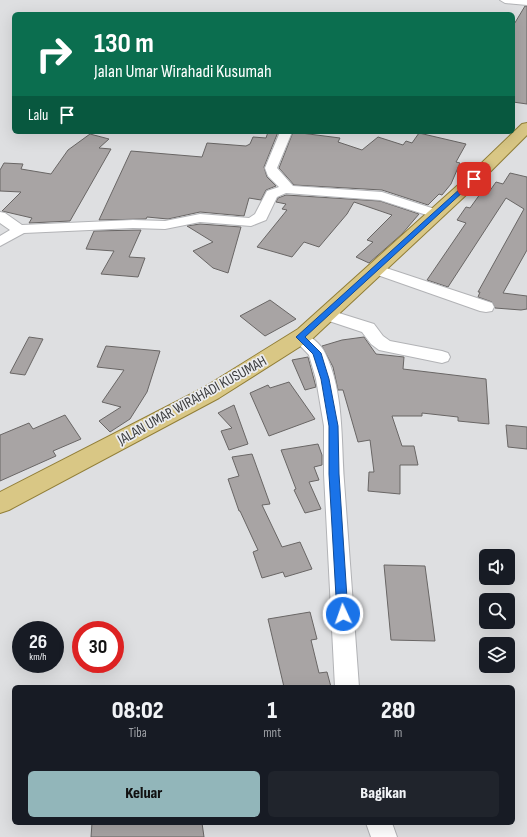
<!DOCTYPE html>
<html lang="id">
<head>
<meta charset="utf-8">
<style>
  body { margin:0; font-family:"Sofia Sans Condensed",sans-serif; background:#20242c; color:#f1f3f6; height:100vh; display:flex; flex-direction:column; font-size:15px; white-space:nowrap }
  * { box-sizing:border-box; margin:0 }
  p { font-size:13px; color:#9ea1a6 }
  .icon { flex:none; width:22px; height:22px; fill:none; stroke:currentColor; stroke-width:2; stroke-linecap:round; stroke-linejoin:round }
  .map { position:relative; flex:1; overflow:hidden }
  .sheet { position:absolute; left:12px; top:685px; width:503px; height:140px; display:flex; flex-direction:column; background:#171b24; border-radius:6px; box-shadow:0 4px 16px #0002 }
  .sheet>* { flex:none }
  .guide { position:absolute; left:12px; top:12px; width:503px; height:122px; border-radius:6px; box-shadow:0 4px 16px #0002; background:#0b6e4f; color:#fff; overflow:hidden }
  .controls { position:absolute; left:479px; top:549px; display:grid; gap:8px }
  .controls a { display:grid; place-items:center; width:36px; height:36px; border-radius:6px; background:#171b24; box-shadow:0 4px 16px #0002; font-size:20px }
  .speed { position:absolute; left:12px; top:621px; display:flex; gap:8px; font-size:20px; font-weight:700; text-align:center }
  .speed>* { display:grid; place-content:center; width:52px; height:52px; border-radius:50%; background:#171b24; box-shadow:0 4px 16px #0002; line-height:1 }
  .speed small { font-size:10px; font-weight:400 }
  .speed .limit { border:6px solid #d22; background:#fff; color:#111 }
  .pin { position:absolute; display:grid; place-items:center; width:34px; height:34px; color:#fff; margin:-17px; border-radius:8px; box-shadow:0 2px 6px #0006 }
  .me { position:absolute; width:44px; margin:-22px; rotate:357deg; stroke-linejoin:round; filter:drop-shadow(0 0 3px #0008) }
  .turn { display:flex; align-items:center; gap:14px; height:84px; padding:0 16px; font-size:18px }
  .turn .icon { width:52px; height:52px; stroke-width:2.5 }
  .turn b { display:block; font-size:28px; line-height:34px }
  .then { display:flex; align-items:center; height:38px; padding:0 16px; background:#0003; gap:8px; font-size:15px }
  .eta { display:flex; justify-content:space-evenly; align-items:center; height:68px; text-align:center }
  .eta b { font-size:24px; font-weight:800; line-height:28px }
  .button { display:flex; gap:8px; margin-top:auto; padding:8px 16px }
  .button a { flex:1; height:46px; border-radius:6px; background:#92b6ba; color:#111; font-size:16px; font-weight:800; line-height:46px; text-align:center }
  .button a+a { background:#20242c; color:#f1f3f6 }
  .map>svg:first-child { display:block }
  .building { fill:#a8a4a4; stroke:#696665 }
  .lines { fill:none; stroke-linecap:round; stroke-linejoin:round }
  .minor-casing { stroke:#b2b3b6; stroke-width:2 }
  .major-casing { stroke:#917e37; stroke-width:2 }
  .minor { fill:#fff; fill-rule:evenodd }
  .major { fill:#d9c785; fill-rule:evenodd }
  .route { fill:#1a73e8; stroke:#114b97 }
  .labels { text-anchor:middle; stroke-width:3.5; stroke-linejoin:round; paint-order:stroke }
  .street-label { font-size:15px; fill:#3b3c3d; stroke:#ebecef }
</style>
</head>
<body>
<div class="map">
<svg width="527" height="837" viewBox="0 0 527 837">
  <rect width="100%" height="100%" fill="#dedfe1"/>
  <g class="building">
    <polygon points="525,6 527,6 527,104 513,102 513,26"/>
    <polygon points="268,132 278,132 264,167 267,177 276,186 266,190 261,200 249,198 244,216 200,212 168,219 147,217 146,219 99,220 131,151 202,157 207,143 246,146 250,144 253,137 266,138"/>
    <polygon points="293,132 340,138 338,142 362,150 378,137 403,145 406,141 412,143 419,133 466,144 456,162 460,163 451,184 442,195 439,194 428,205 382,190 294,185 279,168"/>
    <polygon points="90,134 109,139 99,148 111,149 70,221 29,223 32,218 2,211 21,192 0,191 0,170 4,163 23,164 21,169 51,174 68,150"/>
    <polygon points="510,173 527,177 527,250 503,293 527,296 527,309 521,310 495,308 492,302 478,297 480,292 478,292 524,209 506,198 448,287 427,280 466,223 457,220 466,207 470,208 483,190 489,192 496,182 503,184"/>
    <polygon points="286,195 380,201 419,214 402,234 369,263 356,257 373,242 367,240 392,215 354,202 347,214 319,247 304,242 292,257 257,247 287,210 282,209 286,204 276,202 278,198"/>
    <polygon points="200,224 241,227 228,273 213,268 193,251 213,242 187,226"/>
    <polygon points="141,230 129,257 145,258 138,277 101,274 114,251 86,249 94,231"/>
    <polygon points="270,300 296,319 265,336 240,316"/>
    <polygon points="29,337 43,339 25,375 10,373"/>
    <polygon points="364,337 376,354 404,357 403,369 486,379 489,424 458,421 458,417 422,413 422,416 392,416 402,446 414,446 418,465 400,465 400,494 368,491 369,472 374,472 370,440 358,442 343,390 338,390 333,367 322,346 342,340"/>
    <polygon points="106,346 160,351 147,392 130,419 110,432 99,421 121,407 102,402 124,370 97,367"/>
    <polygon points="308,357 316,387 305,390 292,360"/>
    <polygon points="289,382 315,419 269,436 250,393 268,385 270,388"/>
    <polygon points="234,405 248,444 229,450 221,431 232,428 218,413"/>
    <polygon points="65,415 81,439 53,451 56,456 0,481 0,435 29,423 33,429"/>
    <polygon points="506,425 527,427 527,449 508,447"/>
    <polygon points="318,444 322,455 322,465 314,467 319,480 309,482 321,509 305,513 294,490 296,489 281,450"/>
    <polygon points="252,454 270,504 262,505 282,547 300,542 312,569 285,577 283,572 262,578 253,552 258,550 240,511 239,511 228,479 239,476 232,457"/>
    <polygon points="384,565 425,566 435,641 391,640"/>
    <polygon points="310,612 317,639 311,640 319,673 327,672 331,687 284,687 268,619"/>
    <polygon points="92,823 202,823 204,837 91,837"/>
  </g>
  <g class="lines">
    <defs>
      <g id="minor">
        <polygon points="500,0 527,0 527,5 505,3"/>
        <polygon points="280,132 292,132 277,168 293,186 382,192 441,211 443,214 441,217 436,218 380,200 286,193 277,197 266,220 251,226 200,222 165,229 133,228 24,233 0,246 0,236 10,230 0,223 0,212 5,213 22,225 133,220 165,221 200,214 249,218 255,214 267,191 279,187 268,176 265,168"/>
        <polygon points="374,264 492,303 494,307 492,311 486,312 480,311 369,272 367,269 369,266"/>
        <polygon points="326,309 374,324 383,336 390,341 442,351 448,353 450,357 448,361 442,363 379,350 371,344 362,332 320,318 318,314 320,310"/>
        <path d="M300,332C309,334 321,344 325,353C344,391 341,440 344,481C349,550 354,618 359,687H335L324,474V426L316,379L309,355L292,337L294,333Z"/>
        <polygon points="366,823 392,823 397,837 371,837"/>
      </g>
      <polygon id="major" points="527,123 527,135 480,182 312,339 219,398 9,510 0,513 0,492 203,388 298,329 468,176 522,124"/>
    </defs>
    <use href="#minor" class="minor-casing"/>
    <use href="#major" class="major-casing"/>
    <use href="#minor" class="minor"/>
    <use href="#major" class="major"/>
  </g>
  <polygon class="route" points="472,178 477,179 305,337 321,353 329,379 338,426 339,474 348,614 347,617 343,619 339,617 337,614 329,474 329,426 321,379 313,354 296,337"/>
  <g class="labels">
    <g class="street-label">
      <text transform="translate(192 400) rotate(-29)" y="5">JALAN UMAR WIRAHADI KUSUMAH</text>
    </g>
  </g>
</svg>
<div class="controls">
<a><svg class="icon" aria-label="sound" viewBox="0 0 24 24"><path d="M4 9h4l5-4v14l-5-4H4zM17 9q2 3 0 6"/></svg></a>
<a><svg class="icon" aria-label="search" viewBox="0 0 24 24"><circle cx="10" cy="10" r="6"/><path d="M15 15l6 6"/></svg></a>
<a><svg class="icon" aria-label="layers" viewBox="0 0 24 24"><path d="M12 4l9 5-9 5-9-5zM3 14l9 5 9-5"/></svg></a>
</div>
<div class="speed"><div>26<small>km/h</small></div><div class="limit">30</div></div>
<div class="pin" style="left:474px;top:179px;background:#d93025"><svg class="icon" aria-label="arrive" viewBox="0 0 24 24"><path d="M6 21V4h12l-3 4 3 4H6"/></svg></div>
<svg class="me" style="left:343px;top:614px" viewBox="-20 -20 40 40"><circle r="17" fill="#1a73e8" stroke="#fff" stroke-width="3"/><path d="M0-11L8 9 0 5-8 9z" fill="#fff"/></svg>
<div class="guide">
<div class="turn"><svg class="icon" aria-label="right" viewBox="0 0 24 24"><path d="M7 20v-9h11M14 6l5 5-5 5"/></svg><div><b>130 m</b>Jalan Umar Wirahadi Kusumah</div></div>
<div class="then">Lalu<svg class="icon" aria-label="arrive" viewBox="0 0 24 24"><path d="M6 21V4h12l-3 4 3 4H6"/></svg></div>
</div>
<section class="sheet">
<div class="eta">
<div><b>08:02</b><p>Tiba</p></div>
<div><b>1</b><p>mnt</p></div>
<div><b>280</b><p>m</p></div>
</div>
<div class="button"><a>Keluar</a><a>Bagikan</a></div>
</section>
</div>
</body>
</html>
